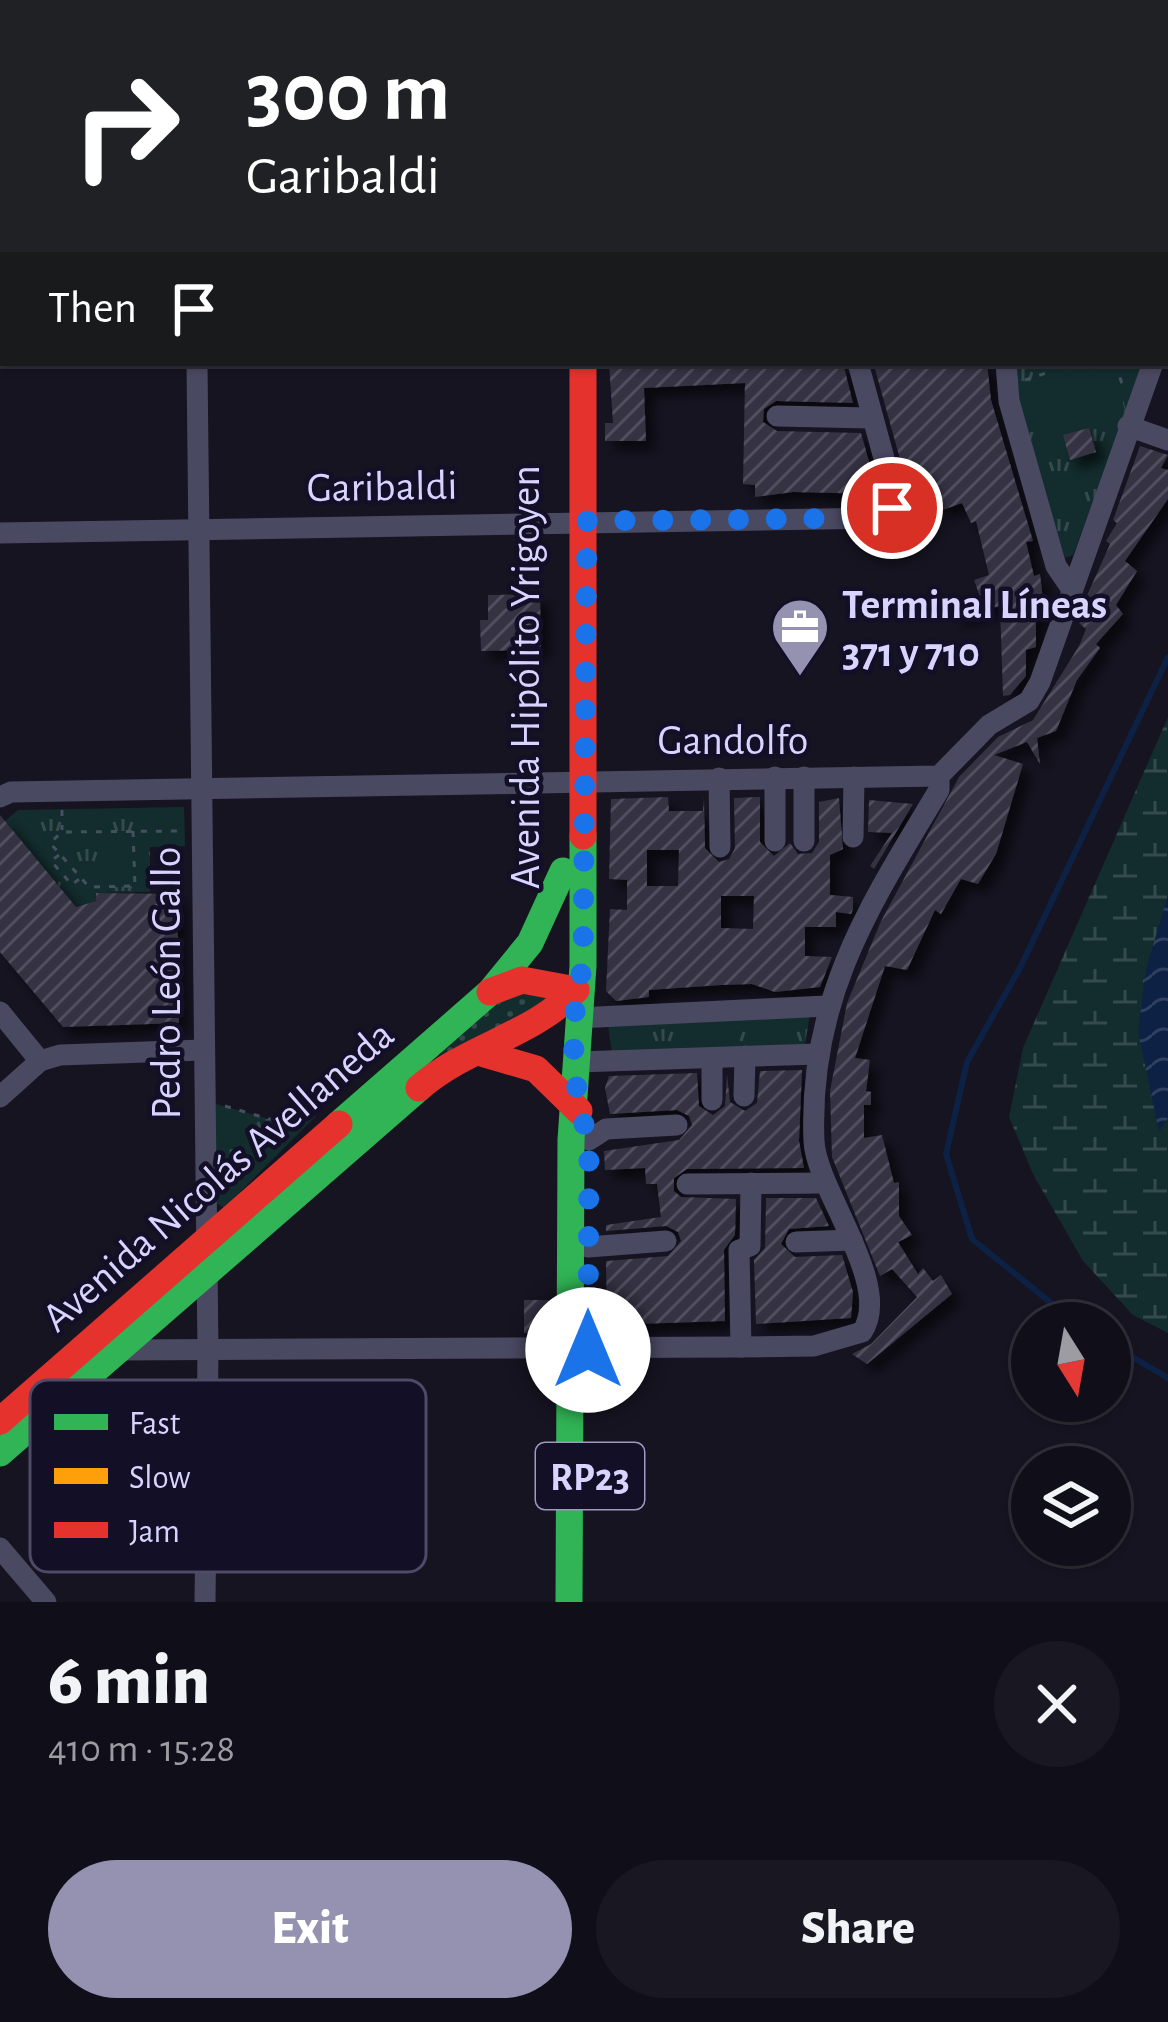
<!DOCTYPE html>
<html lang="en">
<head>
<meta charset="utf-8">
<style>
  body { margin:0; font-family:"Alegreya Sans",sans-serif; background:#191822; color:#f1f3f6; height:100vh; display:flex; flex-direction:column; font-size:45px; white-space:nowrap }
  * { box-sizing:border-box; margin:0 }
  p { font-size:39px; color:#9c9ca2 }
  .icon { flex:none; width:66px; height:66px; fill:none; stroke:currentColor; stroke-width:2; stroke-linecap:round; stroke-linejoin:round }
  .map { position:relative; height:1602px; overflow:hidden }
  .side { display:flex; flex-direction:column; background:#100f19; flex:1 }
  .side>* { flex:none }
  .top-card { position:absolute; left:0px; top:0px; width:1170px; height:366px; box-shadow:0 3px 9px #0004,0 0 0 3px #302f38; background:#202124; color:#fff; overflow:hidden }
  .needle { width:78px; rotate:169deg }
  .buttons { position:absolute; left:1011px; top:1302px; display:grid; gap:24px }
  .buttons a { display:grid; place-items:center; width:120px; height:120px; border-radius:50%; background:#100f19; box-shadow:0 3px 9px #0004,0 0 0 3px #302f38; font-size:60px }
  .pin { position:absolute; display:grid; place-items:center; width:102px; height:102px; color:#fff; margin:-51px; border:6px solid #fff; border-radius:50%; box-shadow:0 3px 12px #0007 }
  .me { position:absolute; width:132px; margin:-66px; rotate:0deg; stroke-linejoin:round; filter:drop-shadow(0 0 9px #0008) }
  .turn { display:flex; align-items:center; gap:42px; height:252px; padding:0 48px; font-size:54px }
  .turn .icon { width:156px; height:156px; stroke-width:2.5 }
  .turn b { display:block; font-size:84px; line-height:102px }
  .then { display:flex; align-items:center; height:114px; padding:0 48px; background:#0003; gap:24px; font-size:45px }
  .round { display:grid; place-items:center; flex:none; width:126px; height:126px; border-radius:63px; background:#191822 }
  .headline { display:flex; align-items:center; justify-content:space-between; height:204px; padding:0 48px }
  h1 { font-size:72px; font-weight:800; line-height:90px }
  .button { display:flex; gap:24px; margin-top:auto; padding:24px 48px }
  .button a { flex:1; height:138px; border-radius:72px; background:#9591b1; color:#fff; font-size:48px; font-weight:800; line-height:138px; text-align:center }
  .button a+a { background:#191822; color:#f1f3f6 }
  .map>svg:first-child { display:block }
  .grass { fill:url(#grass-dots) }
  .wetland { fill:url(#wetland-marsh) }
  .park { fill:url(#park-tufts) }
  .pitch { fill:#132c2d }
  .water { fill:url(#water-waves) }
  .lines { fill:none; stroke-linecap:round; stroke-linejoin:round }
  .stream { stroke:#0d2144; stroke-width:6 }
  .building { fill:url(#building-hatch); fill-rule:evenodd; filter:url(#shadow) }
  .path { stroke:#44505f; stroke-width:3; stroke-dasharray:6 9; stroke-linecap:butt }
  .street { stroke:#4a4962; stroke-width:21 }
  .fast { stroke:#30b455; stroke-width:27 }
  .slow { stroke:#ff9f0a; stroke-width:27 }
  .jam { stroke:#e5322d; stroke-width:27 }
  .rail { stroke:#43596b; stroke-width:6; stroke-dasharray:18 15; stroke-linecap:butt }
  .route { stroke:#1a73e8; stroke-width:21; stroke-dasharray:0 37.8 }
  .labels { text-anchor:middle; stroke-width:9; stroke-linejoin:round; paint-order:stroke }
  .shield { fill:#130f26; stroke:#9e99be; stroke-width:3 }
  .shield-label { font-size:39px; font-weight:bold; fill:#d9d4ff }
  .street-label { font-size:42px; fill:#d9d4ff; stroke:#130f26 }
  .poi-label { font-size:42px; font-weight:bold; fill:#d9d4ff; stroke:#130f26; text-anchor:start }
  .key { fill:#130f26; stroke:#4e4a67; stroke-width:3 }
  .key-label { font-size:33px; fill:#d9d4ff }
</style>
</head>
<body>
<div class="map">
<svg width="1168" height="1602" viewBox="0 0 1168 1602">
  <defs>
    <pattern id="grass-dots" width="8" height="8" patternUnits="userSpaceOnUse" patternTransform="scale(3)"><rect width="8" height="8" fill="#132c2d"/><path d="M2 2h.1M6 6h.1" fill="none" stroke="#354a4c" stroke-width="1.8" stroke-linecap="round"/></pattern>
    <pattern id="wetland-marsh" width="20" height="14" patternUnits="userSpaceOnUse" patternTransform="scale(3)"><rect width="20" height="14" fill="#132c2d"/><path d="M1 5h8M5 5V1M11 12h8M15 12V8" fill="none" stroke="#354a4c"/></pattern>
    <pattern id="park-tufts" width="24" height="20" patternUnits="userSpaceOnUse" patternTransform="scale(3)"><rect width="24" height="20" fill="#132c2d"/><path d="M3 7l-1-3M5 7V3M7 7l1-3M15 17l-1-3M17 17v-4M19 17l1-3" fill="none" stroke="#354a4c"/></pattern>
    <pattern id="water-waves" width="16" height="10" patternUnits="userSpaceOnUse" patternTransform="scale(3)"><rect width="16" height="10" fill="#0d2144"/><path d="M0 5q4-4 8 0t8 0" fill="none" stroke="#304060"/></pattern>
    <pattern id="building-hatch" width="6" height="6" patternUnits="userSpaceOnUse" patternTransform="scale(3)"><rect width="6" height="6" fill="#343243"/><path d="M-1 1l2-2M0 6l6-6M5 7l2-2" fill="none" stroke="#514f5f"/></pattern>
    <filter id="shadow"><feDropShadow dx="9" dy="9" stdDeviation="6" flood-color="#0009"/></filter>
  </defs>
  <rect width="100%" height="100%" fill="#161421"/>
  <g class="grass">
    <polygon points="0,0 453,0 454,3 3,3 0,95"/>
    <polygon points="520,991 559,996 432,1062 490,1008"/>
  </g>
  <polygon class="wetland" points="1168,717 1168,1333 1133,1315 1083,1261 1033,1174 1009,1117 1023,1048"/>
  <g class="park">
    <polygon points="1016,363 1146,363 1073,555 1065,558 1016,398"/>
    <polygon points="184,807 185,846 150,847 150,892 97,893 96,901 76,907 5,821 18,810"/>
    <polygon points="810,1014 805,1044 612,1053 608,1026"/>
    <polygon points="216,1104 269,1119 316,1116 224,1208 215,1202"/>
  </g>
  <g class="pitch">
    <polygon points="1111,363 1125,410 1042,434 1028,386"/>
    <polygon points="134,845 135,886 109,887 109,846"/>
    <polygon points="739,1022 739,1042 685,1044 685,1024"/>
  </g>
  <polygon class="water" points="1168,895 1168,1118 1159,1132 1138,1032 1146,969"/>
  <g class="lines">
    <g class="stream">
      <polyline points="1167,84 1168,84"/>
      <polyline points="1076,1323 972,1239 946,1154 967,1062 1021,966 1168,657"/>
      <polyline points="1110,1344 1168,1378"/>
    </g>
  </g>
  <g class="building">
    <polygon points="609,363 843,363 853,403 776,401 764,409 763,422 777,431 861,433 878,494 793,492 755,497 755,485 743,484 745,383 644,388 646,441 605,441 605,423 613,423"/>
    <polygon points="921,363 987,363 991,400 1033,541 1026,542 1034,576 1040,574 1043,600 1051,599 1047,616 1036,618 1036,647 1026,650 1026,676 1010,695 1003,696 1000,606 955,618 951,606 980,597 974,580 989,575 976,521 971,523 962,503 940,511 933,492 917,499 905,477 875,369"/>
    <polygon points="1089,428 1096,452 1070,460 1063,435"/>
    <polygon points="1140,446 1168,455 1161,468 1168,470 1168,499 1125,561 1137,571 1116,605 1123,614 1096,644 1100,648 1077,680 1056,731 1037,738 1040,764 1027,742 994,755 1023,764 996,854 978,884 961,879 941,914 935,910 907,970 885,966 855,1058 870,1060 866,1091 871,1092 871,1105 864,1105 864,1138 882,1135 894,1183 899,1182 899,1216 912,1235 898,1242 918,1274 923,1268 933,1281 941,1275 952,1294 867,1364 852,1354 871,1344 917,1297 892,1269 880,1276 832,1157 830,1091 847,1003 881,921 959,777 998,737 1033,720 1079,646 1086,629 1079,623 1091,606 1085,600 1110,544 1106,541 1117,523 1113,520"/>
    <polygon points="540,594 541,650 481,651 480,620 488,620 488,595"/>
    <path d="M704,796L705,848L719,862L729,859L735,848L734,798L760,797V842L774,856L790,843L798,854L812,853L819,842V802L839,798L843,849L830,855V895L853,897V909L851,914L836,912V927H805V956L832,957L820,987L775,992L752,984L721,985L649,990V997L616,1001L606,991L610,909L627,910V880L609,879L611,799L668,797L669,811H703ZM647,850H679L678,886H647ZM721,896H754L753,929L721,928Z"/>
    <polygon points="869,800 913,804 874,869 870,866 892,833 868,832"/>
    <polygon points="0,815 76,907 96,901 96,893 177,894 179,1023 63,1027 0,952"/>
    <polygon points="802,1070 799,1141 804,1168 687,1169 674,1178 674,1191 681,1197 736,1199 735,1235 724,1250 725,1321 607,1325 606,1261 668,1256 681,1241 678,1232 666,1226 606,1231 606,1225 661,1217 657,1184 646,1184 645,1168 605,1170 604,1151 679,1140 692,1125 689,1116 677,1110 610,1114 605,1088 609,1076 697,1073 699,1106 713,1115 725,1106 727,1074 730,1102 745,1111 757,1103 760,1071"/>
    <polygon points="766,1198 816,1198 829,1226 789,1229 781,1244 795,1257 842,1255 853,1292 851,1318 756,1324 754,1260 765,1248"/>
    <rect x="524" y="1300" width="25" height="33"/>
  </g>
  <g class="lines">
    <g class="path">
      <polyline points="606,3 607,0"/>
      <polyline points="0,188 3,188"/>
      <polyline points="1116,363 1123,388"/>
      <polyline points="1025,380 1046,373 1049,363"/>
      <polyline points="62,810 62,830"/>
      <polyline points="133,831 135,886 89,887 50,843 62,832 183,831"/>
      <polyline points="59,855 51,861 72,885 79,879"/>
      <polyline points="225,1106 269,1119 309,1117"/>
    </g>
    <g class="street">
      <polyline points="1167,181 1168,181"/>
      <polyline points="0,256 3,256"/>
      <polyline points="1167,327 1168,325"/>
      <polyline points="197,363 208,1352 205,1602"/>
      <polyline points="1006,363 1009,401 1056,566 1071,588"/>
      <polyline points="777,416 870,418"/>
      <polyline points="1128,426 1168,440"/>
      <polyline points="0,533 881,518 892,509 894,495 858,363"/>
      <polyline points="719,778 720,847"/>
      <polyline points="0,797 11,792 939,776 989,725 1029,701 1040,682 1153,363"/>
      <polyline points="853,837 854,777"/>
      <polyline points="775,841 775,777"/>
      <polyline points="804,841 804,777"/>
      <polyline points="0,1012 40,1061"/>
      <polyline points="577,1018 827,1006"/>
      <polyline points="578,1062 818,1054"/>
      <polyline points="744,1096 745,1056"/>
      <polyline points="0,1097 40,1061 60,1055 203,1050"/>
      <polyline points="712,1100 712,1058"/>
      <polyline points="589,1140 606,1129 677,1125"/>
      <polyline points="687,1184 825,1183"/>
      <polyline points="796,1242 852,1240"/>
      <polyline points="588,1247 666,1241"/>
      <path d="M114,1345L118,1350L741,1347L814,1346L862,1332C894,1285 816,1190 814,1141C808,999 869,906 939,790V776"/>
      <polyline points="741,1347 739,1250 750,1246 751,1183"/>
      <polyline points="0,1548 46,1602"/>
    </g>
    <g class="fast">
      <polyline points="339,1124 490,992 530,943 563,871"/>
      <polyline points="0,1453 419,1088"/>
      <polyline points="569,1602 571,1140 583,966 583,836"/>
    </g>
    <polyline class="slow" points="557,0 558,3"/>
    <g class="jam">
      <polyline points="583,363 583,836"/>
      <polyline points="478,1052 536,1069 579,1111"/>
      <path d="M419,1088C467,1046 532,1036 576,990L522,980L490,992"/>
      <polyline points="0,1421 339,1124"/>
    </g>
    <g class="rail">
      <polyline points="1011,3 1039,0"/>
      <polyline points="0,115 3,114"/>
    </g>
  </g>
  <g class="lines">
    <path class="route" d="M588,1350L589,1140C571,1090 569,1017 583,966L587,521L881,518L892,508"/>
  </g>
  <defs>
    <symbol id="office-pin" viewBox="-11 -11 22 30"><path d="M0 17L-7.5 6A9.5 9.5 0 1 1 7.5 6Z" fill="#9591b1" stroke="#130f26"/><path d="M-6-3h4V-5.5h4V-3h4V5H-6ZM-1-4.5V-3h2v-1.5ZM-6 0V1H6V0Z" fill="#fff"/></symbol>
  </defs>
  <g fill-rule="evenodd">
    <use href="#office-pin" x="767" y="594" width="66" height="90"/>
  </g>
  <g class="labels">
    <rect class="shield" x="536" y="1443" width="108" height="66" rx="9"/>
    <g class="shield-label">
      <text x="590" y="1490">RP23</text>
    </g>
    <g class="street-label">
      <text transform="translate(382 485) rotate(-1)" y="15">Garibaldi</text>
      <text transform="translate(524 677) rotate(-90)" y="15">Avenida Hipólito Yrigoyen</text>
      <text x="733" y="754">Gandolfo</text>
      <text transform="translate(165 983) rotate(-90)" y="15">Pedro León Gallo</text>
      <text transform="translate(217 1175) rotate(-41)" y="15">Avenida Nicolás Avellaneda</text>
    </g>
    <g class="poi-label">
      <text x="842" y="618">Terminal Líneas<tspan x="842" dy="48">371 y 710</tspan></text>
    </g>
  </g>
  <rect x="30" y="1380" width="396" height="192" rx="18" class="key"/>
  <rect x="54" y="1414" width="54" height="16" fill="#30b455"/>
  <rect x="54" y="1468" width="54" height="16" fill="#ff9f0a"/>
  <rect x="54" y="1522" width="54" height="16" fill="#e5322d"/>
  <g class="key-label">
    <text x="129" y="1434">Fast</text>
    <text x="129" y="1488">Slow</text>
    <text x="129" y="1542">Jam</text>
  </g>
</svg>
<div class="buttons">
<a><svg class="needle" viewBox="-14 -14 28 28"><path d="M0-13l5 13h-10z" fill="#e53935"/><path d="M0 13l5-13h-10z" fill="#9c9ca2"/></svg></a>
<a><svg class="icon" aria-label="layers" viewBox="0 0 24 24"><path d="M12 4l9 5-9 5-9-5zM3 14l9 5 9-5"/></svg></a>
</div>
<div class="pin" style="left:892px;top:508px;background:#d93025"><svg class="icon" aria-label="arrive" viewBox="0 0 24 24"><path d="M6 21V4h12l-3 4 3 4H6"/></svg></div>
<svg class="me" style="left:588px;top:1350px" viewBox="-20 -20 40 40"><circle r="19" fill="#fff"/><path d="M0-13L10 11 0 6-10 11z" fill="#1a73e8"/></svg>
<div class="top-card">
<div class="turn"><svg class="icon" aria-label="right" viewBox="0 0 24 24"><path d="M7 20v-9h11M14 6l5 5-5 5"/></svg><div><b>300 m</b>Garibaldi</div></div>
<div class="then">Then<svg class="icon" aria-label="arrive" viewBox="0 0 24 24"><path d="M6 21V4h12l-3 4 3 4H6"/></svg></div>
</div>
</div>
<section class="side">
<div class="headline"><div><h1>6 min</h1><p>410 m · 15:28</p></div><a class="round"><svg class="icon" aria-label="close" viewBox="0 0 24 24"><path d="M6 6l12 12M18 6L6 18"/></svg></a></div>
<div class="button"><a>Exit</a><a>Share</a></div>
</section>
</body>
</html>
